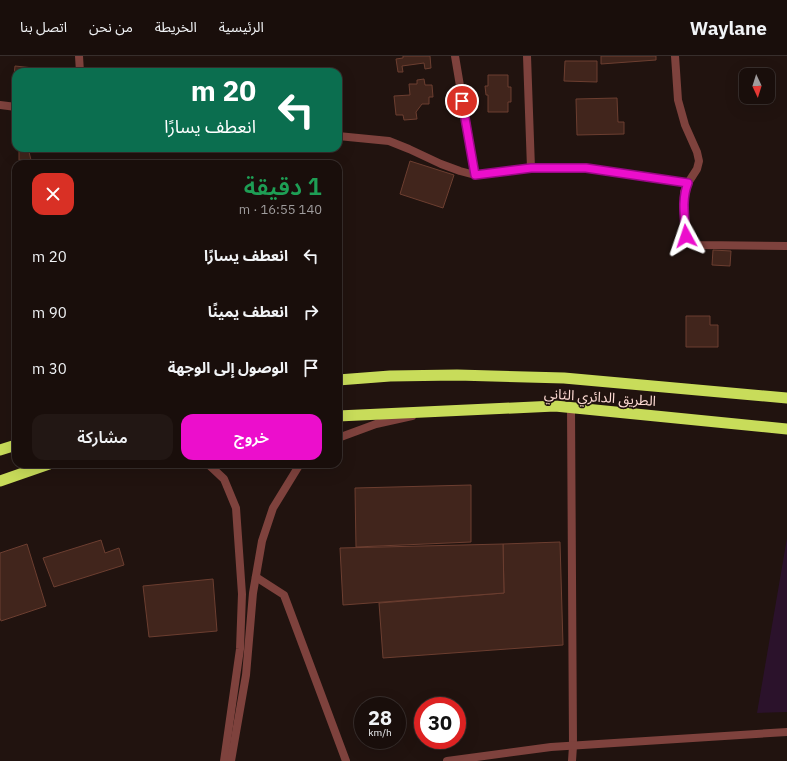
<!DOCTYPE html>
<html lang="ar">
<head>
<meta charset="utf-8">
<style>
  body { margin:0; font-family:"IBM Plex Sans","Noto Sans Arabic",sans-serif; background:#221714; color:#f1f3f6; direction:rtl; height:100vh; display:flex; flex-direction:column; font-size:15px; white-space:nowrap }
  * { box-sizing:border-box; margin:0 }
  p { font-size:13px; color:#9f9c9d }
  .icon { flex:none; width:22px; height:22px; fill:none; stroke:currentColor; stroke-width:2; stroke-linecap:round; stroke-linejoin:round }
  .map { position:relative; flex:1; overflow:hidden; direction:ltr }
  .drawer { position:absolute; left:12px; top:104px; width:330px; height:308px; display:flex; flex-direction:column; background:#190e0b; border-radius:12px; box-shadow:0 4px 16px #0002,0 0 0 1px #372e2c; direction:rtl }
  .drawer>* { flex:none }
  .banner { position:absolute; left:12px; top:12px; width:330px; height:84px; border-radius:12px; box-shadow:0 4px 16px #0002,0 0 0 1px #372e2c; direction:rtl; background:#0b6e4f; color:#fff; overflow:hidden }
  .needle { width:26px; rotate:176deg }
  .fabs { position:absolute; left:739px; top:12px; display:grid; gap:8px }
  .fabs a { display:grid; place-items:center; width:36px; height:36px; border-radius:8px; background:#190e0b; box-shadow:0 4px 16px #0002,0 0 0 1px #372e2c; font-size:20px }
  .speed { position:absolute; left:354px; top:641px; display:flex; gap:8px; font-size:20px; font-weight:700; text-align:center }
  .speed>* { display:grid; place-content:center; width:52px; height:52px; border-radius:50%; background:#190e0b; box-shadow:0 4px 16px #0002,0 0 0 1px #372e2c; line-height:1 }
  .speed small { font-size:10px; font-weight:400 }
  .speed .limit { border:6px solid #d22; background:#fff; color:#111 }
  .pin { position:absolute; display:grid; place-items:center; width:34px; height:34px; color:#fff; margin:-17px; border:2px solid #fff; border-radius:50%; box-shadow:0 1px 4px #0007 }
  .me { position:absolute; width:44px; margin:-22px; rotate:355deg; stroke-linejoin:round; filter:drop-shadow(0 0 3px #0008) }
  .turn { display:flex; align-items:center; gap:14px; height:84px; padding:0 20px; font-size:18px }
  .turn .icon { width:52px; height:52px; stroke-width:2.5 }
  .turn b { display:block; font-size:28px; line-height:34px }
  .round { display:grid; place-items:center; flex:none; width:42px; height:42px; border-radius:12px; background:#221714 }
  .summary { display:flex; align-items:center; justify-content:space-between; height:68px; padding:0 20px }
  h1 { font-size:24px; font-weight:600; line-height:30px; color:#1e9e55 }
  .cta { display:flex; gap:8px; margin-top:auto; padding:8px 20px }
  .cta a { flex:1; height:46px; border-radius:12px; background:#ec0ecc; color:#fff; font-size:16px; font-weight:600; line-height:46px; text-align:center }
  .cta a+a { background:#221714; color:#f1f3f6 }
  ul { padding:0; list-style:none }
  li { display:flex; align-items:center; gap:12px; height:56px; padding:0 20px }
  li div { flex:1 }
  li b { display:block; font-size:15px }
  li em { font-style:normal }
  header { display:flex; align-items:center; gap:24px; box-sizing:border-box; height:56px; padding:0 20px; background:#190e0b; border-bottom:1px solid #372e2c }
  header strong { font-size:19px }
  nav { display:flex; gap:22px; margin-inline-start:auto; font-size:14px }
  .map>svg:first-child { display:block }
  .green { fill:#2b122b }
  .building { fill:#41251c; stroke:#6c3e30 }
  .lines { fill:none; stroke-linecap:round; stroke-linejoin:round }
  .minor { stroke:#7e423d; stroke-width:8 }
  .tertiary { stroke:#7e423d; stroke-width:8 }
  .trunk { stroke:#c8dc5a; stroke-width:11 }
  .route-casing { stroke:#990985; stroke-width:10 }
  .route { stroke:#ec0ecc; stroke-width:7 }
  .labels { text-anchor:middle; stroke-width:3.5; stroke-linejoin:round; paint-order:stroke }
  .street-label { font-size:14px; fill:#fcd9d2; stroke:#21130f }
</style>
</head>
<body>
<header>
<strong>Waylane</strong>
<nav><a>الرئيسية</a><a>الخريطة</a><a>من نحن</a><a>اتصل بنا</a></nav>
</header>
<div class="map">
<svg width="787" height="705" viewBox="0 0 787 705">
  <rect width="100%" height="100%" fill="#21130f"/>
  <polygon class="green" points="787,482 787,656 757,657"/>
  <g class="building">
    <polygon points="403,0 430,0 431,12 425,13 424,7 402,10 403,16 398,16 396,3 403,2"/>
    <polygon points="601,0 656,0 656,4 601,8"/>
    <polygon points="565,5 597,5 597,26 564,25"/>
    <polygon points="15,10 71,16 16,16 16,37 12,37"/>
    <rect x="241" y="12" width="20" height="4"/>
    <polygon points="488,19 508,19 508,31 511,31 511,46 508,46 508,56 488,56 488,39 486,39 485,30 488,30"/>
    <polygon points="424,23 425,29 432,29 433,41 429,41 429,48 422,48 416,56 417,63 404,64 403,59 396,59 394,40 410,39 409,28 417,28 417,24"/>
    <polygon points="617,42 618,66 624,66 624,78 577,79 576,43"/>
    <polygon points="19,95 29,96 31,104 19,104"/>
    <polygon points="410,105 454,119 443,152 400,138"/>
    <polygon points="713,194 731,195 730,210 712,209"/>
    <polygon points="686,260 710,260 710,269 718,269 718,291 686,291"/>
    <polygon points="471,429 471,486 356,491 355,432"/>
    <polygon points="101,484 105,497 119,492 124,509 54,531 43,502"/>
    <polygon points="560,486 563,589 383,602 379,547 504,537 503,488"/>
    <polygon points="27,488 46,550 1,565 0,562 0,497"/>
    <polygon points="503,488 504,537 343,549 340,492"/>
    <polygon points="213,523 217,575 149,581 143,530"/>
  </g>
  <g class="lines">
    <g class="minor">
      <polyline points="79,0 80,16"/>
      <polyline points="455,0 475,119"/>
      <polyline points="527,0 531,112"/>
      <polyline points="675,0 678,44 685,69 697,96 699,105 697,113 688,127 684,136 684,151 686,180 690,186 698,189 787,190"/>
      <polyline points="0,49 16,51"/>
      <polyline points="338,80 389,85 409,93 441,108 460,115 475,119 531,112 587,112 688,127"/>
      <polyline points="571,352 573,690 572,705"/>
      <polyline points="256,521 284,539 346,705"/>
      <polyline points="447,705 551,691 787,676"/>
    </g>
    <g class="tertiary">
      <polyline points="338,382 376,368 412,360"/>
      <polyline points="208,408 224,423 236,452 242,538 240,593 224,705"/>
      <polyline points="231,705 246,619 253,537 262,485 273,452 300,408"/>
    </g>
    <g class="trunk">
      <polyline points="338,324 390,320 457,319 564,322 787,342"/>
      <polyline points="338,360 555,350 787,373"/>
      <polyline points="0,394 16,389"/>
      <polyline points="0,425 49,408"/>
    </g>
  </g>
  <g class="lines">
    <defs>
      <path id="route" d="M462,45L475,119L531,112H586L688,127C681,144 685,162 686,180"/>
    </defs>
    <use href="#route" class="route-casing"/>
    <use href="#route" class="route"/>
  </g>
  <g class="labels">
    <g class="street-label">
      <text transform="translate(600 341) rotate(4)" y="5">الطريق الدائري الثاني</text>
    </g>
  </g>
</svg>
<div class="fabs">
<a><svg class="needle" viewBox="-14 -14 28 28"><path d="M0-13l5 13h-10z" fill="#e53935"/><path d="M0 13l5-13h-10z" fill="#9f9c9d"/></svg></a>
</div>
<div class="speed"><div>28<small>km/h</small></div><div class="limit">30</div></div>
<div class="pin" style="left:462px;top:45px;background:#d93025"><svg class="icon" aria-label="arrive" viewBox="0 0 24 24"><path d="M6 21V4h12l-3 4 3 4H6"/></svg></div>
<svg class="me" style="left:686px;top:180px" viewBox="-20 -20 40 40"><path d="M0-17L14 15 0 8-14 15z" fill="#ec0ecc" stroke="#fff" stroke-width="4"/></svg>
<div class="banner">
<div class="turn"><svg class="icon" aria-label="left" viewBox="0 0 24 24"><path d="M17 20v-9H6M10 6l-5 5 5 5"/></svg><div><b>20 m</b>انعطف يسارًا</div></div>
</div>
<section class="drawer">
<div class="summary"><div><h1>1 دقيقة</h1><p>140 m · 16:55</p></div><a class="round" style="background:#d93025;color:#fff"><svg class="icon" aria-label="close" viewBox="0 0 24 24"><path d="M6 6l12 12M18 6L6 18"/></svg></a></div>
<ul>
<li><svg class="icon" aria-label="left" viewBox="0 0 24 24"><path d="M17 20v-9H6M10 6l-5 5 5 5"/></svg><div><b>انعطف يسارًا</b></div><em>20 m</em></li>
<li><svg class="icon" aria-label="right" viewBox="0 0 24 24"><path d="M7 20v-9h11M14 6l5 5-5 5"/></svg><div><b>انعطف يمينًا</b></div><em>90 m</em></li>
<li><svg class="icon" aria-label="arrive" viewBox="0 0 24 24"><path d="M6 21V4h12l-3 4 3 4H6"/></svg><div><b>الوصول إلى الوجهة</b></div><em>30 m</em></li>
</ul>
<div class="cta"><a>خروج</a><a>مشاركة</a></div>
</section>
</div>
</body>
</html>
